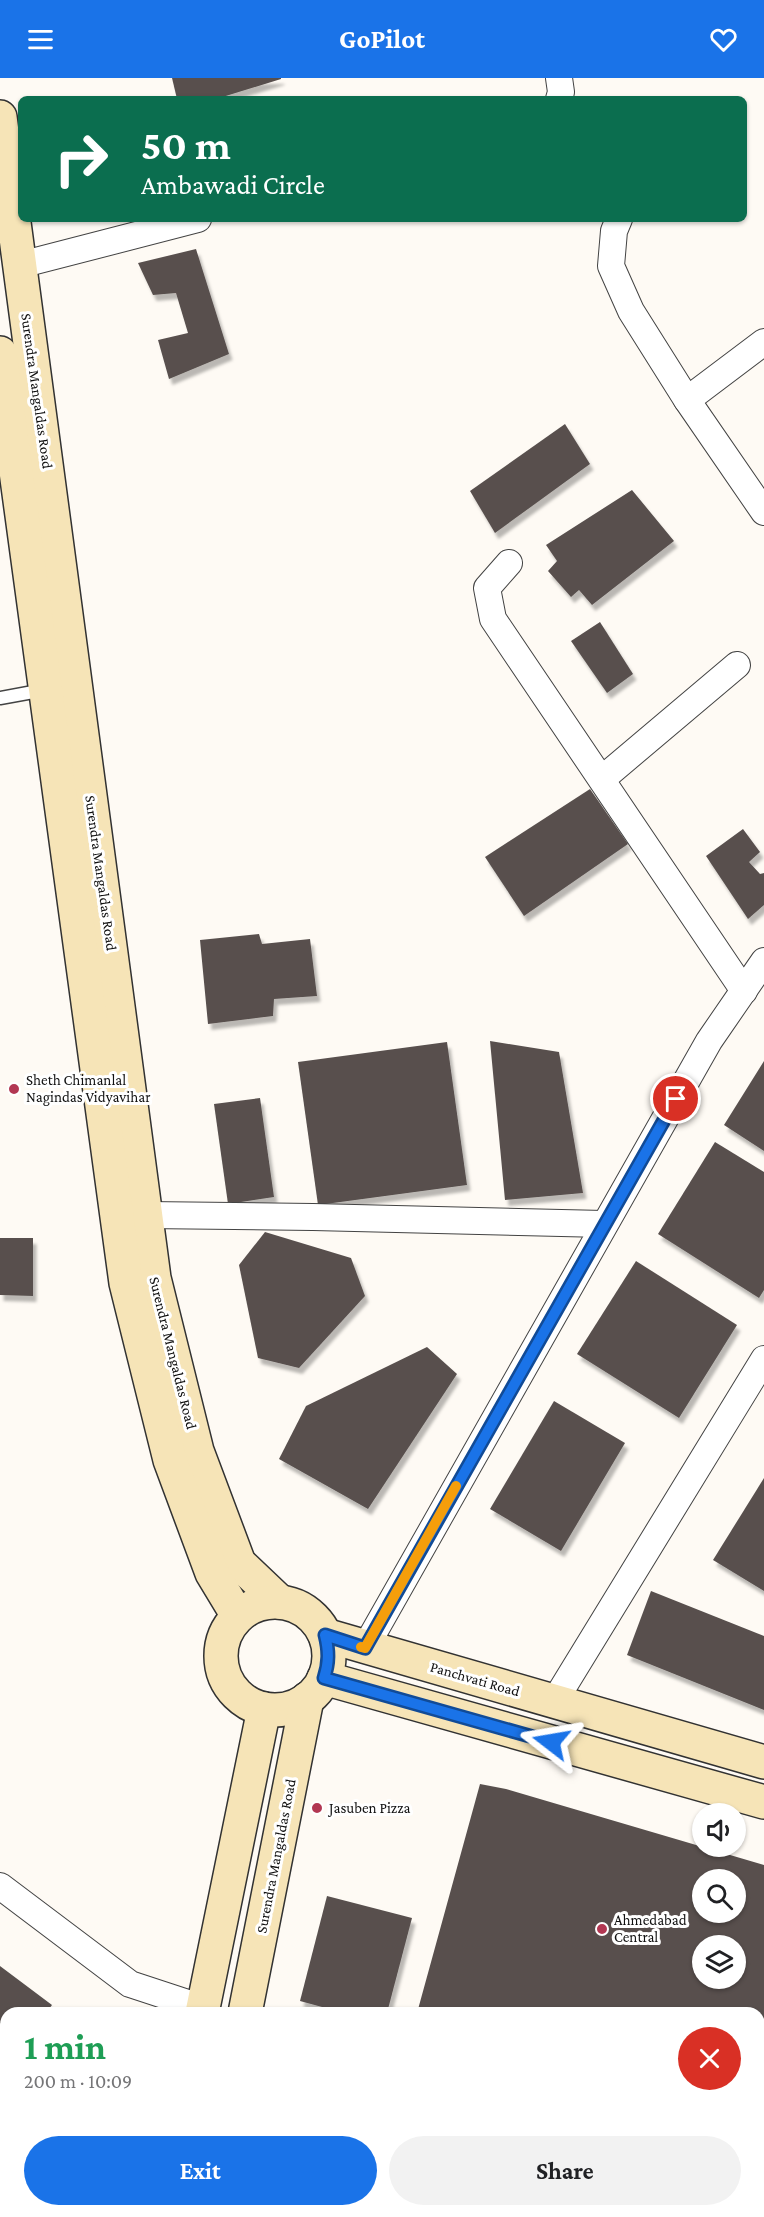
<!DOCTYPE html>
<html lang="en">
<head>
<meta charset="utf-8">
<style>
  body { margin:0; font-family:"Crimson Pro",serif; background:#f2f2f2; color:#202124; height:100vh; display:flex; flex-direction:column; font-size:22px; white-space:nowrap }
  * { box-sizing:border-box; margin:0 }
  p { font-size:20px; color:#757577 }
  .icon { flex:none; width:33px; height:33px; fill:none; stroke:currentColor; stroke-width:2; stroke-linecap:round; stroke-linejoin:round }
  .map { position:relative; flex:1; overflow:hidden }
  .drawer { position:absolute; left:0px; top:1929px; width:765px; height:210px; display:flex; flex-direction:column; background:#fff; border-radius:18px 18px 0 0; box-shadow:0 2px 4px #0004 }
  .drawer>* { flex:none }
  .banner { position:absolute; left:18px; top:18px; width:729px; height:126px; border-radius:9px; box-shadow:0 2px 4px #0004; background:#0b6e4f; color:#fff; overflow:hidden }
  .controls { position:absolute; left:692px; top:1725px; display:grid; gap:12px }
  .controls a { display:grid; place-items:center; width:54px; height:54px; border-radius:50%; background:#fff; box-shadow:0 2px 4px #0004; font-size:30px }
  .pin { position:absolute; display:grid; place-items:center; width:51px; height:51px; color:#fff; margin:-26px; border:3px solid #fff; border-radius:50%; box-shadow:0 2px 6px #0007 }
  .me { position:absolute; width:66px; margin:-33px; rotate:284deg; stroke-linejoin:round; filter:drop-shadow(0 0 4px #0008) }
  .turn { display:flex; align-items:center; gap:21px; height:126px; padding:0 24px; font-size:27px }
  .turn .icon { width:78px; height:78px; stroke-width:2.5 }
  .turn b { display:block; font-size:42px; line-height:51px }
  .round { display:grid; place-items:center; flex:none; width:63px; height:63px; border-radius:32px; background:#f2f2f2 }
  .head { display:flex; align-items:center; justify-content:space-between; height:102px; padding:0 24px }
  h1 { font-size:36px; font-weight:700; line-height:45px; color:#1e9e55 }
  .action { display:flex; gap:12px; margin-top:auto; padding:12px 24px }
  .action a { flex:1; height:69px; border-radius:36px; background:#1a73e8; color:#fff; font-size:24px; font-weight:700; line-height:69px; text-align:center }
  .action a+a { background:#f2f2f2; color:#202124 }
  header { display:flex; justify-content:space-between; align-items:center; height:78px; padding:0 24px; background:#1a73e8; color:#fff; font-size:27px; font-weight:700 }
  .map>svg:first-child { display:block }
  .green { fill:#dae6c1 }
  .building { fill:#58504e; fill-rule:evenodd; filter:url(#shadow) }
  .lines { fill:none; stroke-linecap:round; stroke-linejoin:round }
  .service-casing { stroke:#434343; stroke-width:15 }
  .minor-casing { stroke:#434343; stroke-width:28 }
  .tertiary-casing { stroke:#434343; stroke-width:34 }
  .secondary-casing { stroke:#323232; stroke-width:36 }
  .service { stroke:#fff; stroke-width:12 }
  .minor { stroke:#fff; stroke-width:26 }
  .tertiary { stroke:#fff; stroke-width:32 }
  .secondary { stroke:#f6e4b7; stroke-width:33 }
  .route-casing { stroke:#114b97; stroke-width:15 }
  .route { stroke:#1a73e8; stroke-width:10 }
  .slow { stroke:#f59e0b; stroke-width:10 }
  .poi-dot { fill:#b23752; stroke:#fff; stroke-width:2 }
  .labels { text-anchor:middle; stroke-width:6; stroke-linejoin:round; paint-order:stroke }
  .street-label { font-size:15px; fill:#101010; stroke:#fff }
  .poi-label { font-size:15px; fill:#101010; stroke:#fff; text-anchor:start }
</style>
</head>
<body>
<header><svg class="icon" aria-label="menu" viewBox="0 0 24 24"><path d="M4 6h16M4 12h16M4 18h16"/></svg>GoPilot<svg class="icon" aria-label="heart" viewBox="0 0 24 24"><path d="M12 20l-8-8c-3-5 5-10 8-4 3-6 11-1 8 4z"/></svg></header>
<div class="map">
<svg width="764" height="2139" viewBox="0 0 764 2139">
  <defs>
    <filter id="shadow"><feDropShadow dx="3.5" dy="6" stdDeviation="1.5" flood-color="#0004"/></filter>
  </defs>
  <rect width="100%" height="100%" fill="#fefaf4"/>
  <polygon class="green" points="764,2126 764,2139 731,2139 748,2133 759,2133 759,2128"/>
  <g class="building">
    <polygon points="172,0 281,0 281,1 216,21 177,21"/>
    <polygon points="196,171 229,276 169,301 158,262 188,255 176,215 153,217 138,185"/>
    <polygon points="565,346 590,386 495,455 470,413"/>
    <polygon points="632,412 674,463 592,527 579,512 571,519 548,493 557,483 546,467"/>
    <polygon points="600,544 633,596 607,615 571,563"/>
    <polygon points="590,711 628,766 524,838 485,779"/>
    <polygon points="743,751 760,774 749,784 760,796 764,795 764,827 748,841 706,778"/>
    <polygon points="259,856 262,866 310,861 317,918 274,921 273,938 208,946 200,862"/>
    <polygon points="490,963 559,974 583,1115 505,1122"/>
    <polygon points="447,964 467,1107 318,1127 298,984"/>
    <polygon points="764,983 764,1073 724,1047"/>
    <polygon points="260,1020 274,1119 228,1126 214,1026"/>
    <polygon points="715,1064 764,1094 764,1212 759,1220 658,1156"/>
    <polygon points="265,1154 351,1180 365,1218 299,1290 258,1280 239,1187"/>
    <polygon points="0,1160 33,1160 33,1218 0,1217"/>
    <polygon points="636,1183 737,1247 679,1340 577,1276"/>
    <polygon points="427,1269 457,1296 368,1431 279,1381 306,1328"/>
    <polygon points="554,1323 625,1365 561,1473 490,1431"/>
    <polygon points="764,1400 764,1513 713,1482"/>
    <polygon points="651,1513 764,1558 764,1632 627,1577"/>
    <path d="M480,1706L506,1711L764,1787V1995L760,2015L759,1935H417ZM702,1802H735V1834H702ZM702,1868H735V1900H702Z"/>
    <polygon points="327,1818 412,1840 387,1935 344,1935 300,1923"/>
    <polygon points="0,1888 52,1927 46,1935 6,1935 6,1949 0,1945"/>
    <polygon points="0,1973 6,1977 6,2010 0,2018"/>
  </g>
  <g class="lines">
    <defs>
      <polyline id="service" points="0,620 44,612"/>
      <g id="minor">
        <polyline points="559,21 561,14 559,0"/>
        <polyline points="619,141 614,153 611,188 631,233 687,322 764,434"/>
        <polyline points="20,187 198,141"/>
        <polyline points="687,322 764,264"/>
        <polyline points="509,485 487,510 493,541 744,913"/>
        <polyline points="602,701 737,587"/>
        <polyline points="146,1137 313,1139 604,1146"/>
        <polyline points="365,1570 709,963 764,883"/>
        <polyline points="554,1624 764,1281"/>
        <polyline points="0,1808 130,1906 203,1930"/>
      </g>
      <polyline id="tertiary" points="759,2090 764,2091"/>
      <g id="secondary">
        <polyline points="0,39 154,1200 197,1373 239,1485 280,1524"/>
        <polyline points="0,275 126,1205 170,1382 212,1495 238,1538"/>
        <circle cx="275" cy="1578" r="54"/>
        <polyline points="325,1557 764,1684"/>
        <polyline points="324,1600 764,1724"/>
        <polyline points="202,1935 264,1631"/>
        <polyline points="245,1935 307,1621"/>
        <polyline points="158,2139 160,2133"/>
        <polyline points="197,2139 198,2133"/>
      </g>
    </defs>
    <use href="#service" class="service-casing"/>
    <use href="#minor" class="minor-casing"/>
    <use href="#tertiary" class="tertiary-casing"/>
    <use href="#secondary" class="secondary-casing"/>
    <use href="#service" class="service"/>
    <use href="#minor" class="minor"/>
    <use href="#tertiary" class="tertiary"/>
    <use href="#secondary" class="secondary"/>
  </g>
  <g class="lines">
    <defs>
      <path id="route" d="M551,1664L324,1600C329,1585 329,1573 325,1557L365,1570L676,1021"/>
    </defs>
    <use href="#route" class="route-casing"/>
    <use href="#route" class="route"/>
    <polyline class="slow" points="361,1569 365,1570 456,1408"/>
  </g>
  <g class="poi-dot">
    <circle cx="14" cy="1011" r="6"/>
    <circle cx="317" cy="1730" r="6"/>
    <circle cx="602" cy="1851" r="6"/>
  </g>
  <g class="labels">
    <g class="street-label">
      <text transform="translate(37 313) rotate(82)" y="5">Surendra Mangaldas Road</text>
      <text transform="translate(101 795) rotate(82)" y="5">Surendra Mangaldas Road</text>
      <text transform="translate(173 1275) rotate(76)" y="5">Surendra Mangaldas Road</text>
      <text transform="translate(475 1601) rotate(16)" y="5">Panchvati Road</text>
      <text transform="translate(276 1778) rotate(-79)" y="5">Surendra Mangaldas Road</text>
    </g>
    <g class="poi-label">
      <text x="26" y="1007">Sheth Chimanlal<tspan x="26" dy="17">Nagindas Vidyavihar</tspan></text>
      <text x="329" y="1735">Jasuben Pizza</text>
      <text x="614" y="1847">Ahmedabad<tspan x="614" dy="17">Central</tspan></text>
    </g>
  </g>
</svg>
<div class="controls">
<a><svg class="icon" aria-label="sound" viewBox="0 0 24 24"><path d="M4 9h4l5-4v14l-5-4H4zM17 9q2 3 0 6"/></svg></a>
<a><svg class="icon" aria-label="search" viewBox="0 0 24 24"><circle cx="10" cy="10" r="6"/><path d="M15 15l6 6"/></svg></a>
<a><svg class="icon" aria-label="layers" viewBox="0 0 24 24"><path d="M12 4l9 5-9 5-9-5zM3 14l9 5 9-5"/></svg></a>
</div>
<div class="pin" style="left:676px;top:1021px;background:#d93025"><svg class="icon" aria-label="arrive" viewBox="0 0 24 24"><path d="M6 21V4h12l-3 4 3 4H6"/></svg></div>
<svg class="me" style="left:551px;top:1664px" viewBox="-20 -20 40 40"><path d="M0-17L14 15 0 8-14 15z" fill="#1a73e8" stroke="#fff" stroke-width="4"/></svg>
<div class="banner">
<div class="turn"><svg class="icon" aria-label="right" viewBox="0 0 24 24"><path d="M7 20v-9h11M14 6l5 5-5 5"/></svg><div><b>50 m</b>Ambawadi Circle</div></div>
</div>
<section class="drawer">
<div class="head"><div><h1>1 min</h1><p>200 m · 10:09</p></div><a class="round" style="background:#d93025;color:#fff"><svg class="icon" aria-label="close" viewBox="0 0 24 24"><path d="M6 6l12 12M18 6L6 18"/></svg></a></div>
<div class="action"><a>Exit</a><a>Share</a></div>
</section>
</div>
</body>
</html>
